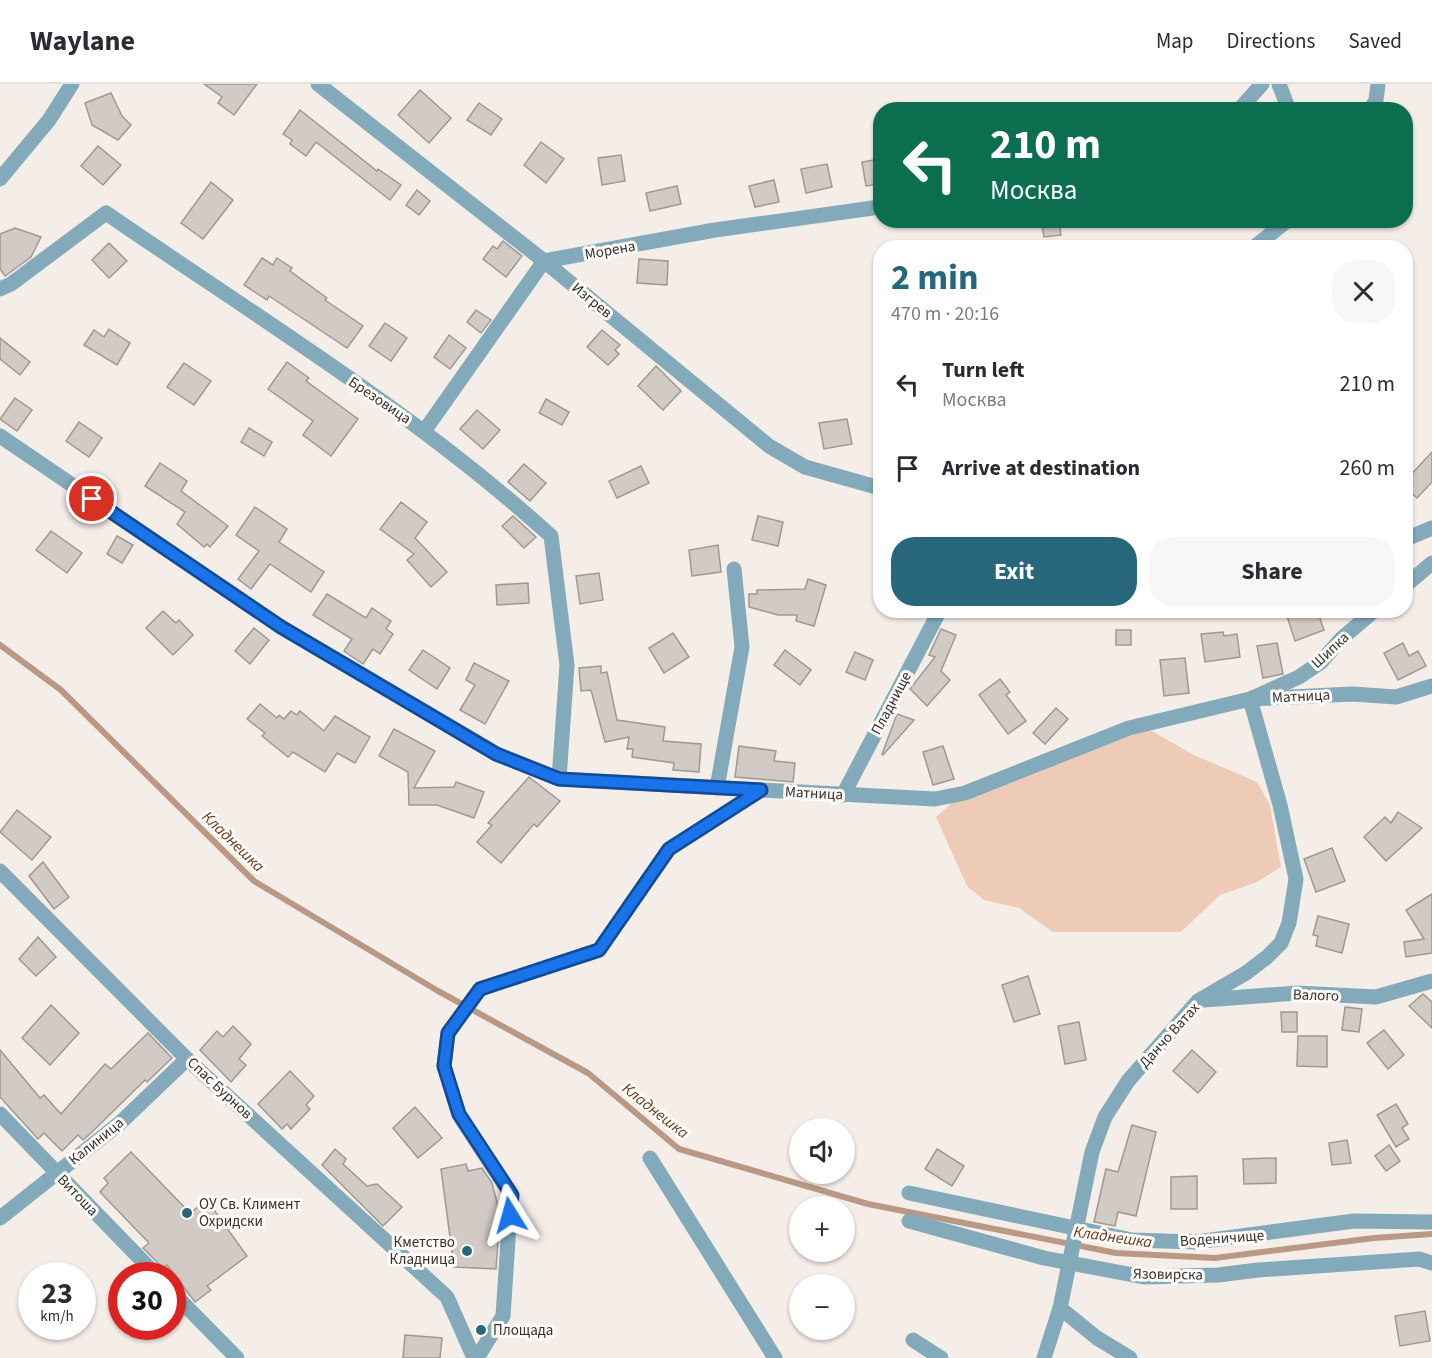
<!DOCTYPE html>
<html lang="en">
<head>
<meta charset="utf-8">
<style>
  body { margin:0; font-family:"Source Sans 3",sans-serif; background:#f7f7f7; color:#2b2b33; height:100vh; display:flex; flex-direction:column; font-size:22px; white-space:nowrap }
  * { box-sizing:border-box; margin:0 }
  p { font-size:20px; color:#7c7c81 }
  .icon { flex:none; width:33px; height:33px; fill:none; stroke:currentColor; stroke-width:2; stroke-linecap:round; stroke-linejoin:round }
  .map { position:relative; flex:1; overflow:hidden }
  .panel { position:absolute; left:873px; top:156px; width:540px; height:378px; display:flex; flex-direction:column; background:#fff; border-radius:24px; box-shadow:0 2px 4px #0004 }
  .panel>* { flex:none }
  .top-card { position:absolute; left:873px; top:18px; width:540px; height:126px; border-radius:24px; box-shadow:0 2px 4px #0004; background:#0b6e4f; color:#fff; overflow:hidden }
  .tools { position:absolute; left:789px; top:1034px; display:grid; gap:12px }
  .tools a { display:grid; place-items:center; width:66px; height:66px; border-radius:50%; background:#fff; box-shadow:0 2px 4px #0004; font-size:30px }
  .speed { position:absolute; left:18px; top:1178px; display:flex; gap:12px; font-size:30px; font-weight:700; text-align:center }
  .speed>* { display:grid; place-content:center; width:78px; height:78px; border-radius:50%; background:#fff; box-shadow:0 2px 4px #0004; line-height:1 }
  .speed small { font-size:15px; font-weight:400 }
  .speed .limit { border:9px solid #d22; background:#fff; color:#111 }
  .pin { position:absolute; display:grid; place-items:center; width:51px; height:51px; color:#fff; margin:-26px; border:3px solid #fff; border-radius:50%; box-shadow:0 2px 6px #0007 }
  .me { position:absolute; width:66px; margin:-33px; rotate:352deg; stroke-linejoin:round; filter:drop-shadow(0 0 4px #0008) }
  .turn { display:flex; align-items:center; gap:21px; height:126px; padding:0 18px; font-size:27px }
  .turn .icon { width:78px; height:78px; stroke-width:2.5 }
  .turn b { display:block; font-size:42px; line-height:51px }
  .round { display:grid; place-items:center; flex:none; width:63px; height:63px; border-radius:24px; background:#f7f7f7 }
  .head { display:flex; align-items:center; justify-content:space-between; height:102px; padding:0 18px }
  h1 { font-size:36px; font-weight:700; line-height:45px; color:#27667b }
  .cta { display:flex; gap:12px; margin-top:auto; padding:12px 18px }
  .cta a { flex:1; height:69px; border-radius:24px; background:#27667b; color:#fff; font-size:24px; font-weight:700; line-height:69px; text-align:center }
  .cta a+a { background:#f7f7f7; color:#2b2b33 }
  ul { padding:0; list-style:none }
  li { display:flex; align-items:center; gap:18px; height:84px; padding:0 18px }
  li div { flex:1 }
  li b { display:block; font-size:22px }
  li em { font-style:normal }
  header { display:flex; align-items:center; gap:36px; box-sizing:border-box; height:84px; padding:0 30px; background:#fff; border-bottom:2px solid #e1e1e2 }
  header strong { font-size:28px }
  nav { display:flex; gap:33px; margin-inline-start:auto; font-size:21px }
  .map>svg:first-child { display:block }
  .green { fill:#edcbb6 }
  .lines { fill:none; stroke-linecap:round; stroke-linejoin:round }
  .stream { stroke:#ba9984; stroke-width:6 }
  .building { fill:#d2cac5; stroke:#a09893; stroke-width:1.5 }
  .minor { stroke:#82aaba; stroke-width:15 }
  .route-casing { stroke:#114b97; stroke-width:15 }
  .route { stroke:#1a73e8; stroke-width:10 }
  .poi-dot { fill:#27667b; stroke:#fffbf9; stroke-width:2 }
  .labels { text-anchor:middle; stroke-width:6; stroke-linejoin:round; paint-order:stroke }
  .street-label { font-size:15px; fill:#34312f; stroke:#fffbf9 }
  .poi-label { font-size:15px; fill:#34312f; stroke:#fffbf9; text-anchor:start }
  .water-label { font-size:16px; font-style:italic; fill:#683a19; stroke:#fffbf9 }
</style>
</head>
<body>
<header>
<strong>Waylane</strong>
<nav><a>Map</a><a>Directions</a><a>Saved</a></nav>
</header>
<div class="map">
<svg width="1432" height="1274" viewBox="0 0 1432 1274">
  <rect width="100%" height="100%" fill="#f5ede8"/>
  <polygon class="green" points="1148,645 1194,671 1257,698 1270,721 1281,783 1257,798 1220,811 1181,848 1053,848 1019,824 984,816 967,802 936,733 953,718"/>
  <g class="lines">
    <polyline class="stream" points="0,561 61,606 254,797 438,907 588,989 679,1065 868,1120 1116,1169 1215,1174 1374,1154 1432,1150"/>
  </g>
  <g class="building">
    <polygon points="204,0 257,0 234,31 218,19 222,13"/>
    <polygon points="420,6 451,34 429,59 398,31"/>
    <polygon points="111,9 122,32 131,41 118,56 92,41 85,19"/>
    <polygon points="479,19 502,35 491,51 467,36"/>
    <polygon points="300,26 377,87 378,85 401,101 390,116 316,58 306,72 290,60 292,56 283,50"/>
    <polygon points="541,58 564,75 546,99 524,81"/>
    <polygon points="98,62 121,81 103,101 81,82"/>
    <polygon points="621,71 625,97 602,101 598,74"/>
    <polygon points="880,75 880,100 866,102 862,78"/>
    <polygon points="827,80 832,103 806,109 801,85"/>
    <polygon points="774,96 779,118 755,123 749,102"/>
    <polygon points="211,98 233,116 203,155 181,139"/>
    <polygon points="677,102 681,120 650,127 646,109"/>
    <polygon points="417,106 430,117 419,131 406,121"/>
    <polygon points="1041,136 1059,136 1061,151 1044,153"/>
    <polygon points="15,144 41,153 31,173 5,192 0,185 0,150"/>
    <polygon points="503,157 522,172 506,193 483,175 493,162 497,165"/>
    <polygon points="109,159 127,177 109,194 92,176"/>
    <polygon points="262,174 273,181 277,174 292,184 290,187 327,214 325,216 363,242 347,264 269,212 267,216 244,201"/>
    <polygon points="639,175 668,177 667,201 637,199"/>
    <polygon points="476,226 491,236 481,249 467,238"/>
    <polygon points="385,239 407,254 391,277 369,262"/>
    <polygon points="109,245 130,259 117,281 84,261 94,246 104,253"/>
    <polygon points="602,246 620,261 615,266 619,270 608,281 587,263"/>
    <polygon points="449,251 466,264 450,285 434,273"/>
    <polygon points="0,254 30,278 20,291 0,275"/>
    <polygon points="287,278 309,294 306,297 358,335 331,372 303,351 313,337 268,305"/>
    <polygon points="184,279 211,297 194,321 167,303"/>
    <polygon points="656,282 681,307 663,326 638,302"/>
    <polygon points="15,314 32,326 17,347 0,335"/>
    <polygon points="546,315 569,328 562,341 539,329"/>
    <polygon points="477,326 500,346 483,365 460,345"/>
    <polygon points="847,335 852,360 824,365 819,339"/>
    <polygon points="79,338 102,354 89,373 66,357"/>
    <polygon points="249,344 272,358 264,372 241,358"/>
    <polygon points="1432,368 1432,398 1417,414 1406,404 1406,396"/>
    <polygon points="160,379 187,397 181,407 228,442 210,463 207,460 204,463 177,440 185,428 145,402"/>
    <polygon points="524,380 546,399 530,417 508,398"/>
    <polygon points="641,382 649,399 617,414 609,397"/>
    <polygon points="401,418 427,438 415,454 447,488 431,503 407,476 414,470 380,445"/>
    <polygon points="255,423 287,445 279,458 324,488 311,508 270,480 251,505 238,495 259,467 236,451"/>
    <polygon points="513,432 536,453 524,464 502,442"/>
    <polygon points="758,432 783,438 778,462 752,456"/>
    <polygon points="51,447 82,469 67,489 36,466"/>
    <polygon points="117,452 133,461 122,479 107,470"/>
    <polygon points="718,461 721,488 692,492 689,466"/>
    <polygon points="599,489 603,516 580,520 576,492"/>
    <polygon points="808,495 826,501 814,542 796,537 797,531 778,531 749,523 749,510 757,510 757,506 805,505"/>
    <polygon points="528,499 529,519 497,521 496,501"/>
    <polygon points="327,510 366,534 372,524 391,537 386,545 393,550 380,570 373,565 363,580 344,567 352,555 313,531"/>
    <polygon points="1285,526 1317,526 1324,546 1295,557"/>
    <polygon points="163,527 176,539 179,536 193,551 173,571 146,544"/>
    <polygon points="254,544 269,556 250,580 235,567"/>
    <polygon points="941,545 956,551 941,587 950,596 927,622 910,605 935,573 929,571"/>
    <rect x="1116" y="546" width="15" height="15"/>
    <polygon points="1223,548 1224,552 1237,550 1240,573 1205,578 1201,550"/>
    <polygon points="673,549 689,573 664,589 649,564"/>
    <polygon points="1277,559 1283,590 1263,594 1257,562"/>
    <polygon points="1403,559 1409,572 1418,567 1426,582 1398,596 1384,569"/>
    <polygon points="423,566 450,584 437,605 409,586"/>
    <polygon points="785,566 811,586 800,601 774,581"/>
    <polygon points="855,568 873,576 865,596 846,588"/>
    <polygon points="1185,574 1189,609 1164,612 1160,576"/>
    <polygon points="474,579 509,597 485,640 460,626 475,601 466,596"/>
    <polygon points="601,582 601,589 607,588 617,636 665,643 663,657 701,660 699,688 673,686 674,679 632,673 633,665 627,665 629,653 605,658 591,606 581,607 579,584"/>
    <polygon points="1000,595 1010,608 1006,611 1026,637 1008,650 979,611"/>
    <polygon points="260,620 277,634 279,631 284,635 291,627 297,631 300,627 324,647 335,632 370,653 355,679 337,669 325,688 293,668 288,673 262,652 265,649 247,635"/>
    <polygon points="1056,624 1068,635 1045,660 1033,649"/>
    <polygon points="897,630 914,636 883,671 882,670"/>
    <polygon points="394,645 435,667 414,704 454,703 456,698 484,708 474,734 437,721 409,721 408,688 379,672"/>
    <polygon points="739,662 776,667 774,677 795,679 793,698 735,693"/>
    <polygon points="943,662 954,695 933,701 923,668"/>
    <polygon points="529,693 560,717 537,743 534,740 501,779 477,758 492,741 488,739"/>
    <polygon points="17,726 51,753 32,776 0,748"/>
    <polygon points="1398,728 1422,744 1386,777 1364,753 1385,733 1391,739"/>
    <polygon points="1332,764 1345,797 1316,808 1304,775"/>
    <polygon points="43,778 69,813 54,825 29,792"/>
    <polygon points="1432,810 1432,869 1406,873 1404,858 1424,855 1406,826"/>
    <polygon points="1318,832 1349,840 1342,869 1316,862 1318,852 1313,851"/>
    <polygon points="38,853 56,873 36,892 19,875"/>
    <polygon points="1028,892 1040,930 1014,938 1002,901"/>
    <polygon points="1423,910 1432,918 1432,944 1409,922"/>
    <polygon points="51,921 79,949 50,981 22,954"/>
    <polygon points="1345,923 1362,925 1359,948 1342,946"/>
    <polygon points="1281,928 1297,928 1297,948 1282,948"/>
    <polygon points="1079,938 1086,976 1065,980 1058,942"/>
    <polygon points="233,942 251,960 239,975 246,981 231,998 200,966 217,947 223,953"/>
    <polygon points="1384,946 1404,971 1388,985 1367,959"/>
    <polygon points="148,949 172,974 147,998 145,996 91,1049 83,1056 78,1051 62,1067 44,1049 38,1055 0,1013 0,966 40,1014 44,1011 61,1030 105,980 111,985"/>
    <polygon points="1298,952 1327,952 1327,983 1297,982"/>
    <polygon points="1192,966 1216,988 1198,1009 1173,987"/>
    <polygon points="290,987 314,1012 306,1021 310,1025 291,1045 287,1040 282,1045 258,1020"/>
    <polygon points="1396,1020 1408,1040 1402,1044 1409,1055 1396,1063 1377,1031"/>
    <polygon points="415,1023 442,1054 418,1074 393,1044"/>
    <polygon points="1132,1041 1156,1048 1136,1132 1118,1128 1115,1142 1094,1138 1106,1085 1118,1088"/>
    <polygon points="1347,1056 1351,1079 1332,1081 1329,1059"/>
    <polygon points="1389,1061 1400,1077 1386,1087 1375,1072"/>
    <polygon points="335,1065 346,1075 343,1080 367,1102 377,1100 402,1123 383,1142 322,1081"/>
    <polygon points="937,1065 964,1082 952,1102 925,1085"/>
    <polygon points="131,1068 190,1129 207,1116 247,1172 207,1202 211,1206 195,1218 167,1181 163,1184 143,1164 149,1159 100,1108 108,1099 104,1094"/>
    <polygon points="1276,1074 1276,1099 1244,1100 1243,1075"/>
    <polygon points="466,1080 468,1087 482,1084 492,1099 500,1130 496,1185 454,1183 441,1085"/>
    <polygon points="1197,1092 1197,1125 1171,1125 1171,1093"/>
    <polygon points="1425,1227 1430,1257 1400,1262 1395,1232"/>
    <polygon points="405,1251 442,1254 440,1274 403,1274"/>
  </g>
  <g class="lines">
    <g class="minor">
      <polyline points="318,0 544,177 769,362 805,383 880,404"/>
      <polyline points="1279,0 1289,26"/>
      <polyline points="1239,26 1262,0"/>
      <polyline points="1370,26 1376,16 1378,0"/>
      <polyline points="0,95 49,36 72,0"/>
      <polyline points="1253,164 1288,136"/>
      <path d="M0,205L11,200L106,129C257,233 415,329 551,452L567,581L559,695"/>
      <polyline points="425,346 544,177 715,146 880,123"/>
      <polyline points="0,352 281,543 497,670 559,695 761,706"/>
      <polyline points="1406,455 1432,444"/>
      <polyline points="1406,501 1432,479"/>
      <polyline points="717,704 742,563 734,485"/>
      <polyline points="843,711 940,526"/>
      <polyline points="0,787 187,975 447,1213 474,1274"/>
      <polyline points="1204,916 1297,909 1376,913 1432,897"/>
      <polyline points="0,1030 156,1191"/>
      <polyline points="650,1074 775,1274"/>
      <polyline points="909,1109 1132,1156 1196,1158 1354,1137 1432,1138"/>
      <polyline points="0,1134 120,1039 187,975"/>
      <polyline points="909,1137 1044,1174 1144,1193 1218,1191 1258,1186 1419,1175 1432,1179"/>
      <polyline points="172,1208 237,1274"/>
      <polyline points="913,1256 941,1274"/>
      <polyline points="477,1274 503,1232 511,1111 459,1031 444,982 448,949 480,905 599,866 669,765 761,706 935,715 965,709 1129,644 1250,615 1353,610 1396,613 1432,602"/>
      <polyline points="1044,1274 1060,1224"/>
      <polyline points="1130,1274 1097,1254 1060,1224 1092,1068 1105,1033 1128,997 1198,917 1246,889 1267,873 1281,859 1289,839 1296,795 1280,721 1250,615 1299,593 1321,578 1341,555 1375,526"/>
    </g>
  </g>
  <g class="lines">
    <defs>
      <polyline id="route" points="92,415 281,543 496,670 559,695 761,706 669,765 599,866 480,905 448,949 444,982 459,1030 512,1111 510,1131"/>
    </defs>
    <use href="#route" class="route-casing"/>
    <use href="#route" class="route"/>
  </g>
  <g class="poi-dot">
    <circle cx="187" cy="1129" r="6"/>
    <circle cx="467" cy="1167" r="6"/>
    <circle cx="481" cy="1246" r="6"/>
  </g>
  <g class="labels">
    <g class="street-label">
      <text transform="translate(610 166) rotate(-10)" y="5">Морена</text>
      <text transform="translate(592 216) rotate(39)" y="5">Изгрев</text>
      <text transform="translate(380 316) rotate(34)" y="5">Брезовица</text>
      <text transform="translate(1330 566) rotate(-43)" y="5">Шипка</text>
      <text transform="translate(1301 612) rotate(-3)" y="5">Матница</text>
      <text transform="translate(891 619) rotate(-62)" y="5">Пладнище</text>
      <text transform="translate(814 709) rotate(3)" y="5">Матница</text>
      <text transform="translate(1316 911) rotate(2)" y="5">Валого</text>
      <text transform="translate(1169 951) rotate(-48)" y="5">Данчо Ватах</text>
      <text transform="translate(220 1004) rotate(43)" y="5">Спас Бурнов</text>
      <text transform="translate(96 1057) rotate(-39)" y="5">Калиница</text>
      <text transform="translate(78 1111) rotate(46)" y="5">Витоша</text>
      <text transform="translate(1222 1154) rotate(-4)" y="5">Воденичище</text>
      <text transform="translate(1168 1190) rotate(1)" y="5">Язовирска</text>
    </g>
    <g class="poi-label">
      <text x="199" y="1125">ОУ Св. Климент<tspan x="199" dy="17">Охридски</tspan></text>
      <text x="455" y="1163" text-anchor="end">Кметство<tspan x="455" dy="17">Кладница</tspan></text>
      <text x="493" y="1251">Площада</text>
    </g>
    <g class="water-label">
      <text transform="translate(234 757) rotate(44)" y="6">Кладнешка</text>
      <text transform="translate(656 1026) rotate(38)" y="6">Кладнешка</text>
      <text transform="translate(1113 1152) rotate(8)" y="6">Кладнешка</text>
    </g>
  </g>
</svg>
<div class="tools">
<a><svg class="icon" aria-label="sound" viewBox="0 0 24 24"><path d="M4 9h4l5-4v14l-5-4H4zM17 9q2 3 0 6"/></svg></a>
<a>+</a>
<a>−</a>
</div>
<div class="speed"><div>23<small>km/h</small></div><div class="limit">30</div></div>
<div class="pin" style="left:92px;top:415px;background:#d93025"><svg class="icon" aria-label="arrive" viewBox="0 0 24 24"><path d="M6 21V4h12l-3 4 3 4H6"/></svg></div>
<svg class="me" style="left:510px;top:1131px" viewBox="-20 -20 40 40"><path d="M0-17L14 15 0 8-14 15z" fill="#1a73e8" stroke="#fff" stroke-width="4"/></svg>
<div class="top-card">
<div class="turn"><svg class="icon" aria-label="left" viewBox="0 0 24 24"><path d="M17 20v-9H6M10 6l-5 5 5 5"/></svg><div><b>210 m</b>Москва</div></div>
</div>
<section class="panel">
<div class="head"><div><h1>2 min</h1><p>470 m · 20:16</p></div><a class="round"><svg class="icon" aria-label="close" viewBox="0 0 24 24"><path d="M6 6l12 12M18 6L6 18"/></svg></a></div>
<ul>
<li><svg class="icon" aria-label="left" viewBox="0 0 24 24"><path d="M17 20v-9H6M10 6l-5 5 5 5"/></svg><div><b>Turn left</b><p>Москва</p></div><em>210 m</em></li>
<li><svg class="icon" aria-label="arrive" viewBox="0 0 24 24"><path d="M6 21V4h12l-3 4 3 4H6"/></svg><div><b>Arrive at destination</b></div><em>260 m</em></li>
</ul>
<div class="cta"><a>Exit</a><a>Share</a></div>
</section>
</div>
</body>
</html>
